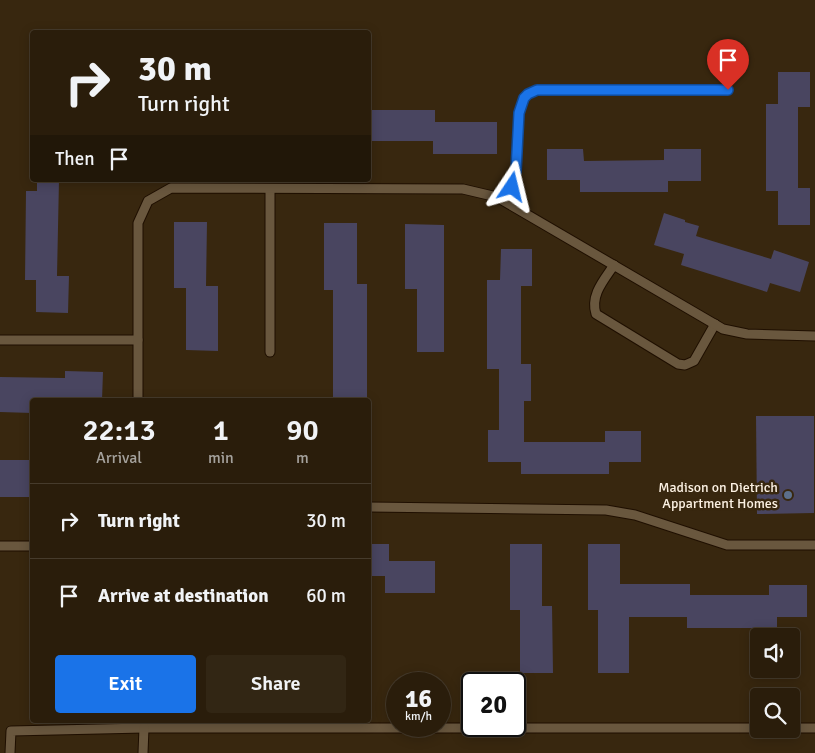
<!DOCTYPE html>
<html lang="en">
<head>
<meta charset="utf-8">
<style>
  body { margin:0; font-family:Signika,sans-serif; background:#322614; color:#f1f3f6; height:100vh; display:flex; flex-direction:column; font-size:19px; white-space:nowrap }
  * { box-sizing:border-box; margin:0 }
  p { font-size:16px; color:#a5a29d }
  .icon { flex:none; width:28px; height:28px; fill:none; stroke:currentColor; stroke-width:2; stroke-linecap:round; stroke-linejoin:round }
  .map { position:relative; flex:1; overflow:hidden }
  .side { position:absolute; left:30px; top:398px; width:341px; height:325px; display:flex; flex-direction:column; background:#2a1d0b; border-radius:5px; box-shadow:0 2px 12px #0003,0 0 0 1px #463b2c }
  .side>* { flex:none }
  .top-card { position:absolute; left:30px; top:30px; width:341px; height:152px; border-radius:5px; box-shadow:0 2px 12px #0003,0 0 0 1px #463b2c; background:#2a1d0b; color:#f1f3f6; overflow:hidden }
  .controls { position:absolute; left:750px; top:628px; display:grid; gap:10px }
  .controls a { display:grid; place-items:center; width:50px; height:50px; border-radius:5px; background:#2a1d0b; box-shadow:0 2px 12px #0003,0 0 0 1px #463b2c; font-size:25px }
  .speed { position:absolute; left:386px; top:672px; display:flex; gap:10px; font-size:25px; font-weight:700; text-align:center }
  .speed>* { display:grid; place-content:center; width:65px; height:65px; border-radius:50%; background:#2a1d0b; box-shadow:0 2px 12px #0003,0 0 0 1px #463b2c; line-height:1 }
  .speed small { font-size:12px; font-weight:400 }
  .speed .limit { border:2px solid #111; border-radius:8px; background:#fff; color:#111 }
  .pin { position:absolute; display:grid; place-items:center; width:42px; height:42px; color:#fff; margin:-51px -21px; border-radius:50% 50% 50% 0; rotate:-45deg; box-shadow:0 0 5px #0007 }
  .pin .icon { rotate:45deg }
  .me { position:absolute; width:55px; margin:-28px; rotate:10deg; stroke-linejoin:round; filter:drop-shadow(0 0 4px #0008) }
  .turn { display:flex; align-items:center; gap:18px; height:105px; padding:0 25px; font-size:22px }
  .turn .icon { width:65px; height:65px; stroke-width:2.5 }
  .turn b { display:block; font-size:35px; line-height:42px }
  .then { display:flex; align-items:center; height:48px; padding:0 25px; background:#0003; gap:10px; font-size:19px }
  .eta { display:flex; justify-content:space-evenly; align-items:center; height:85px; text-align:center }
  .eta b { font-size:30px; font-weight:600; line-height:35px }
  .action { display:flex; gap:10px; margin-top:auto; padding:10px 25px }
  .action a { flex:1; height:58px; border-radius:5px; background:#1a73e8; color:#fff; font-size:20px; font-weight:600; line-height:58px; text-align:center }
  .action a+a { background:#322614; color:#f1f3f6 }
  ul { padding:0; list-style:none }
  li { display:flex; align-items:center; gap:15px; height:75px; padding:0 25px; border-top:1px solid #463b2c }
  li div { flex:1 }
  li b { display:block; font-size:19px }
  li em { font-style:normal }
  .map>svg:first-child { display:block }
  .building { fill:#494560 }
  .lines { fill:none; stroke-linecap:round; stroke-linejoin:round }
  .service-casing { stroke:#1f0f00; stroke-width:11 }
  .service { stroke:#69573e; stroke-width:9 }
  .route-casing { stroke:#114b97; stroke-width:12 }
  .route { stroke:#1a73e8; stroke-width:9 }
  .service-dot { fill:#5c6f8a; stroke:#38270f; stroke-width:2 }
  .labels { text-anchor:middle; stroke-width:5; stroke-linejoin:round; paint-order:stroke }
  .poi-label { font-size:14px; fill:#fcf1e3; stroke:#38270f; text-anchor:end }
</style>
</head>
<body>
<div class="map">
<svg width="815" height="753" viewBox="0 0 815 753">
  <rect width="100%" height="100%" fill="#38270f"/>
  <g class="building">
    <polygon points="778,72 810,72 810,107 798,107 798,188 810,188 810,225 778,225 778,191 766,191 766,104 778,104"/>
    <polygon points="369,110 435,110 435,122 497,122 497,154 433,154 433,141 369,141"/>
    <polygon points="547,149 583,149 584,161 664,160 664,149 701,149 701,181 668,181 668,192 580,192 580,180 547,180"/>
    <polygon points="37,180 59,180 57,276 69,276 68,313 36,312 36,280 25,280 26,191 37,191"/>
    <polygon points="664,213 685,220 685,222 699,226 696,236 771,259 774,250 809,262 800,292 770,283 767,292 681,265 684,254 654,245"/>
    <polygon points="174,222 207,222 206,286 218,286 218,351 186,350 186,288 174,288"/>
    <polygon points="324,223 357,223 357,284 367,284 367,400 333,400 333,290 324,290"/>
    <polygon points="405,224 444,225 444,352 417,352 417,289 405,289"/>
    <polygon points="501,249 532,249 532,286 521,286 521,364 531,364 531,401 524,401 524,442 605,442 605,431 641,431 641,462 609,462 609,474 521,474 521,462 488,462 488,430 499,430 499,369 487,369 487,280 500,280"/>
    <polygon points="65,371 103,372 102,400 32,400 32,413 0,412 0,377 65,378"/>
    <polygon points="756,416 814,416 814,513 757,514"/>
    <rect x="0" y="460" width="32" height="37"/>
    <polygon points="369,544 389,544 389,561 435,561 435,593 385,593 385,576 369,576"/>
    <polygon points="510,544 542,544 542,606 552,606 553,673 520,673 520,610 510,610"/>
    <polygon points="588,544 620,544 620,584 690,584 690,595 769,595 769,585 807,585 807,617 777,617 777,628 687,628 687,617 629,617 629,673 598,673 598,610 588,610"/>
  </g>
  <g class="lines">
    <defs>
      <g id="service">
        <polyline points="508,203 516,171 519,113 524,98 528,94 537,90 728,90"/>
        <path d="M614,265C604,280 590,295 596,314L678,364L685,365L694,361L715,324"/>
        <polyline points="0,340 138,340"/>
        <polyline points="270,352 270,189"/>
        <polyline points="138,400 138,223 148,201 171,188 463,189 497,197 723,329 747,334 815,336"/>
        <polyline points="369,507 606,510 635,515 727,545 815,545"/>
        <polyline points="0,546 32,546"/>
        <polyline points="791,728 815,728"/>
        <polyline points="10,753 11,731 144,728 759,728"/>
        <polyline points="143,753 144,728"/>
      </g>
    </defs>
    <use href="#service" class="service-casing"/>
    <use href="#service" class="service"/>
  </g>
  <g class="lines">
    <defs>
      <polyline id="route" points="512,187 516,171 519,113 524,98 528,94 537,90 728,90"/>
    </defs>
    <use href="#route" class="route-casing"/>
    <use href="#route" class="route"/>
  </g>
  <circle class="service-dot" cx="788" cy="495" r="5"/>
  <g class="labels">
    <g class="poi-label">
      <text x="778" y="492">Madison on Dietrich<tspan x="778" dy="16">Appartment Homes</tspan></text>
    </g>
  </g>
</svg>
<div class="controls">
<a><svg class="icon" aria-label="sound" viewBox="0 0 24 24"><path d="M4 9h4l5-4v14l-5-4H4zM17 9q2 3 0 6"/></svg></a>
<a><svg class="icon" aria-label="search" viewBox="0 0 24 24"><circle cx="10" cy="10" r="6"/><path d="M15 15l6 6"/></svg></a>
</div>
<div class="speed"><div>16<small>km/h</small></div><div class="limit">20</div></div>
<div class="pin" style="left:728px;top:90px;background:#d93025"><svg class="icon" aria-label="arrive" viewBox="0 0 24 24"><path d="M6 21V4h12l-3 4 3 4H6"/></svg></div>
<svg class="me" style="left:512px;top:187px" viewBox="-20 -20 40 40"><path d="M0-17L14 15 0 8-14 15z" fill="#1a73e8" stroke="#fff" stroke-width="4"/></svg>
<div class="top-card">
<div class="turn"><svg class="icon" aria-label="right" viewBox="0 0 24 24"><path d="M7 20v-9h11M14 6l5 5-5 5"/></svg><div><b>30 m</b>Turn right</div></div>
<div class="then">Then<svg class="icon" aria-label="arrive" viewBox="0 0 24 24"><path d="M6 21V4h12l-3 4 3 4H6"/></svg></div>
</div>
<section class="side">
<div class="eta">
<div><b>22:13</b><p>Arrival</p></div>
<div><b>1</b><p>min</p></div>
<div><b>90</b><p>m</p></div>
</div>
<ul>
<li><svg class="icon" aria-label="right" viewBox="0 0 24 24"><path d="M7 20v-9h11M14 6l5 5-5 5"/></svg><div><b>Turn right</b></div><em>30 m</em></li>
<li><svg class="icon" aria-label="arrive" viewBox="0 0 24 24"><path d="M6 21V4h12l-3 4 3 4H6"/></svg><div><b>Arrive at destination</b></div><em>60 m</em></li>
</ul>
<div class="action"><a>Exit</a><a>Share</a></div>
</section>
</div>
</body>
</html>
